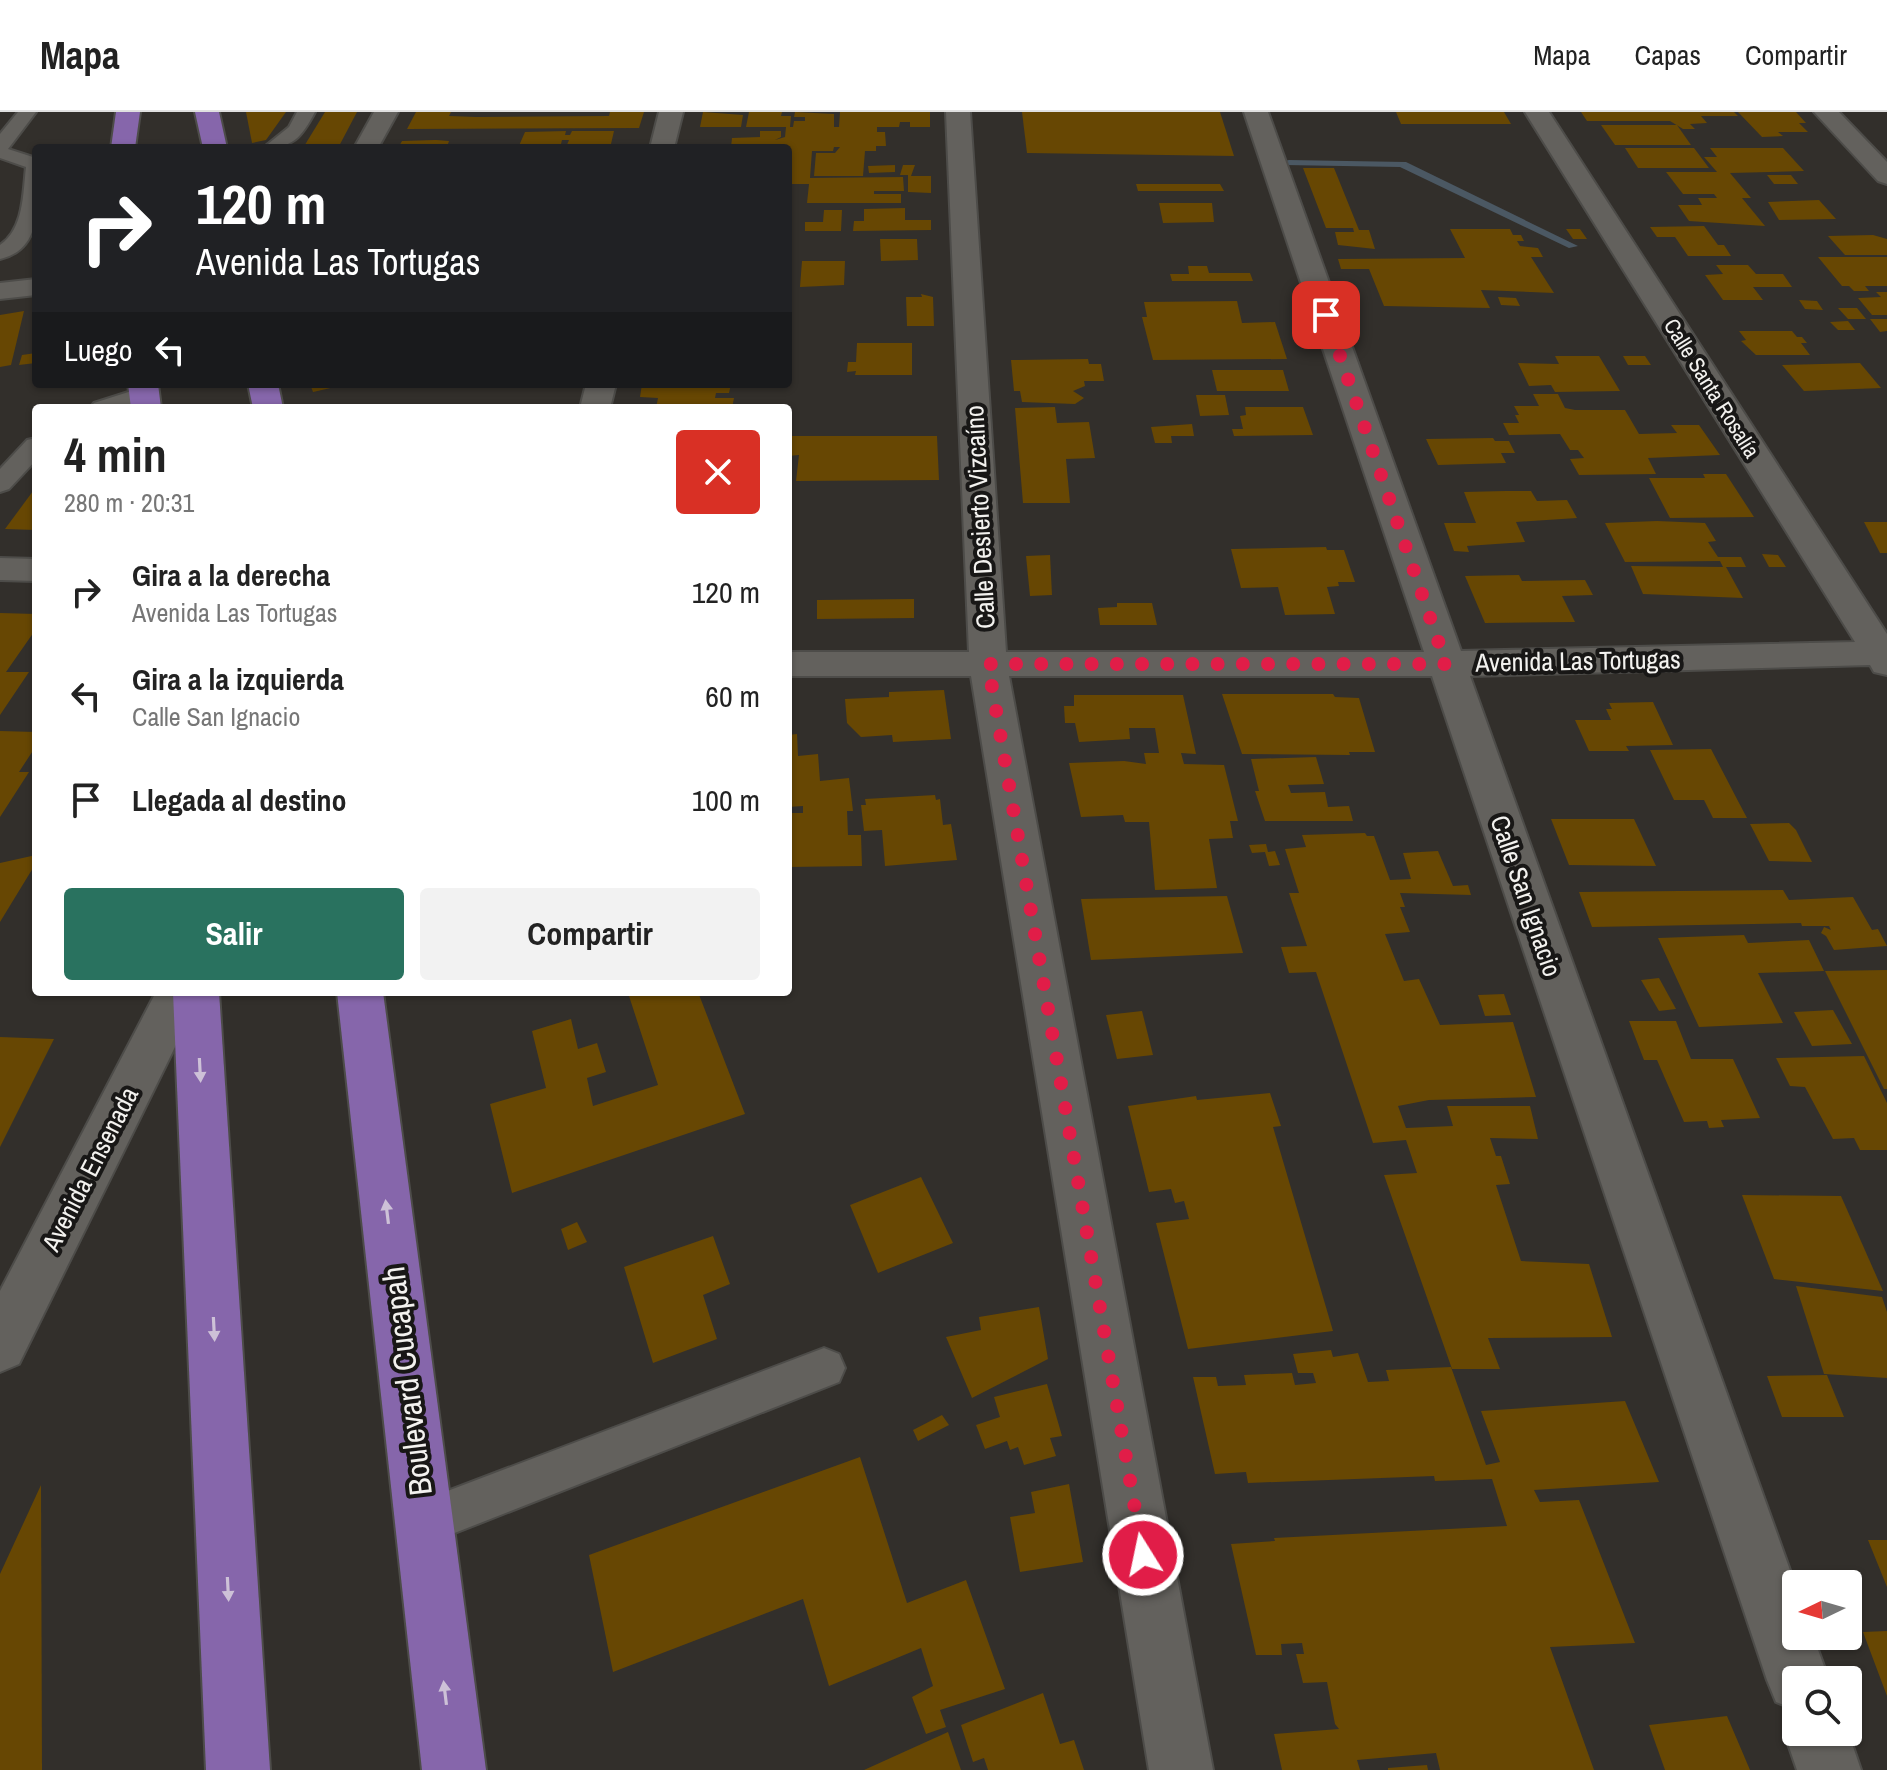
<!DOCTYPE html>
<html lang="es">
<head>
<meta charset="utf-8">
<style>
  body { margin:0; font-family:"Archivo Narrow",sans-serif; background:#f2f2f2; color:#222; height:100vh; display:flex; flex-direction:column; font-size:30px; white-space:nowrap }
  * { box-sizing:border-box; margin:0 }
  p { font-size:26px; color:#767676 }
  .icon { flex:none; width:44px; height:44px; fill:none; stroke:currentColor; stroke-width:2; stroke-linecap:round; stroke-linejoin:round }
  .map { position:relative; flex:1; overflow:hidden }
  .sheet { position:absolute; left:32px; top:292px; width:760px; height:592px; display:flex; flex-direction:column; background:#fff; border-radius:8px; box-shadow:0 2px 6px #0004 }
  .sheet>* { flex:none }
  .banner { position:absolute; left:32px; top:32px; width:760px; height:244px; border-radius:8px; box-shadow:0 2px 6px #0004; background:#202124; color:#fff; overflow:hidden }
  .needle { width:52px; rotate:265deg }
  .tools { position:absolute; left:1782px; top:1458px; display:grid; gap:16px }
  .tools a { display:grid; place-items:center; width:80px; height:80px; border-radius:8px; background:#fff; box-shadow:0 2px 6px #0004; font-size:40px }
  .pin { position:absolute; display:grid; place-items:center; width:68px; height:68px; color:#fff; margin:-34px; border-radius:16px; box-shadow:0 4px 12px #0006 }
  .me { position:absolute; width:88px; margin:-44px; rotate:350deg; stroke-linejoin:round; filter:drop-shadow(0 0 6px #0008) }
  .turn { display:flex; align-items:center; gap:28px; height:168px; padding:0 32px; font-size:36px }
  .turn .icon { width:104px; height:104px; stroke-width:2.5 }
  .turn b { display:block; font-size:56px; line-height:68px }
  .then { display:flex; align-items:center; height:76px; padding:0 32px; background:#0003; gap:16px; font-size:30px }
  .round { display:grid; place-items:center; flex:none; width:84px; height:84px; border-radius:8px; background:#f2f2f2 }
  .head { display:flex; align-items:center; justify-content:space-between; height:136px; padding:0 32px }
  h1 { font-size:48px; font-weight:700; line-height:60px }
  .button { display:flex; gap:16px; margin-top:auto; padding:16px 32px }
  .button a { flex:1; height:92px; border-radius:8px; background:#29725f; color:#fff; font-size:32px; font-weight:700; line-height:92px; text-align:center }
  .button a+a { background:#f2f2f2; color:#222 }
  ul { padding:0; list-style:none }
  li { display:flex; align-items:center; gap:24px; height:104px; padding:0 32px }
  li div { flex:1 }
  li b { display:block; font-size:30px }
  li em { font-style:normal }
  header { display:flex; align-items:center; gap:48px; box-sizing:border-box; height:112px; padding:0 40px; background:#fff; border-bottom:2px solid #e0e0e0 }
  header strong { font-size:38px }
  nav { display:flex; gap:44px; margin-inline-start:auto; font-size:28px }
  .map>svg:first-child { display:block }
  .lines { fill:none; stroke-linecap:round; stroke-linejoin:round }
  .stream { fill:#4b5863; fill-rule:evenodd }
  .building { fill:#674703 }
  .service-casing { stroke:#4d4c49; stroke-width:4 }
  .minor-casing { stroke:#4d4c49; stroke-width:4 }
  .tertiary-casing { stroke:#4d4c49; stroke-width:4 }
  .primary-casing { stroke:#4d4c49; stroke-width:4 }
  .service { fill:#63615d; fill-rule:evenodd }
  .minor { fill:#63615d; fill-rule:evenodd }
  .tertiary { fill:#63615d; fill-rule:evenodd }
  .primary { fill:#8666ab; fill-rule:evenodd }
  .oneway { fill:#cdc1d7 }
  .route { stroke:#e11d48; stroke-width:14; stroke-dasharray:0 25.2 }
  .labels { text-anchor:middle; stroke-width:8; stroke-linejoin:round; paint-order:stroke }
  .far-street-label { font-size:22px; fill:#f3f2ef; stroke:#181716 }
  .street-label { font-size:26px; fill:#f3f2ef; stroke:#181716 }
  .near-street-label { font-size:32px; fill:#f3f2ef; stroke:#181716 }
</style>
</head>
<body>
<header>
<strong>Mapa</strong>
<nav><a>Mapa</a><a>Capas</a><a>Compartir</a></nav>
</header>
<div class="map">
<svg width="1887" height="1658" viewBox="0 0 1887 1658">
  <rect width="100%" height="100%" fill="#322f2b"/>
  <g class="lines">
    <polygon class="stream" points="1289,48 1406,50 1578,134 1569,136 1400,55 1285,53 1285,49"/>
  </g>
  <g class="building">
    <polygon points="246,0 286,0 266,28 252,31"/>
    <polygon points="325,0 357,0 338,36 303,36"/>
    <polygon points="416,0 451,0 449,4 476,5 609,4 610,0 644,0 639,16 407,17"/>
    <polygon points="703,0 743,3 741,15 700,15"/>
    <polygon points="749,0 782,0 781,4 791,4 790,15 793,15 794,9 805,9 805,5 794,5 795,0 834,2 834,15 839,15 840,0 930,0 930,15 910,15 910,10 900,10 899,15 877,15 877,20 885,20 886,34 876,34 876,39 865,39 863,64 814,64 816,41 835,41 840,35 834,35 833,39 812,39 810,66 903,65 904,79 874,79 874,82 901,82 901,91 807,91 809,72 788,72 788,36 731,35 732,26 760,25 760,19 781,19 781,25 775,28 785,25 786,15 746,15"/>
    <polygon points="1022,0 1220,0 1234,44 1027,41"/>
    <polygon points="1396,0 1504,0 1511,12 1401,12"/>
    <polygon points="1581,0 1734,0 1738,4 1701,4 1707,11 1690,12 1695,17 1683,17 1670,9 1587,9"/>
    <polygon points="1738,0 1796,0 1806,11 1799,11 1808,20 1778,20 1783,24 1762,25"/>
    <polygon points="1601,13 1677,13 1691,33 1615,33"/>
    <polygon points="566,19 565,23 570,23 572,19 614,19 611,32 566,35 569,28 562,28 561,32 532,32 531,35 518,36 525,20"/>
    <polygon points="436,28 449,29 447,35 398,36 402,29"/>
    <polygon points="1625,36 1694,36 1709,56 1638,56"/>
    <polygon points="1710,36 1783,36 1804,59 1730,61 1751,86 1742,86 1765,114 1689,109 1678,93 1702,93 1698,86 1717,86 1714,82 1683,82 1666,60 1717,60 1704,45 1717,45"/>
    <polygon points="895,53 895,60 869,61 868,54"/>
    <polygon points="903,53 915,53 911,64 931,64 931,81 908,80 908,63 900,63"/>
    <polygon points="1303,56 1334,56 1359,118 1369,118 1375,137 1338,133 1335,120 1354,120 1353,116 1326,116"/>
    <polygon points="1767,63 1791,63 1798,72 1774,72"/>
    <polygon points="1136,72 1220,72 1224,79 1138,79"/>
    <polygon points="1819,88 1836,107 1779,108 1768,90"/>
    <polygon points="1159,91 1212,91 1214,110 1163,111"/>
    <polygon points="905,96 905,108 931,108 931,118 853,119 854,109 864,109 864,97"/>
    <polygon points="824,98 842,98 841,119 805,119 805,110 823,110"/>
    <polygon points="1704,114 1718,133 1724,133 1731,144 1688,144 1675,125 1657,125 1650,115"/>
    <polygon points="1450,117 1510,117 1513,123 1521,123 1524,129 1517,129 1520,134 1538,136 1543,145 1531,145 1554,181 1481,178 1490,196 1384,194 1369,157 1341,157 1338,147 1465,146"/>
    <polygon points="1566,117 1580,117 1587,127 1573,127"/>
    <polygon points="1873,123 1887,127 1887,143 1845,143 1828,124"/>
    <polygon points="880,127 917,127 918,148 881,149"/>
    <polygon points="1818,145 1887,145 1887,174 1865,174 1869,179 1854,179 1849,174 1842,174"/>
    <polygon points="802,149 845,149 844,173 800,175"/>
    <polygon points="1716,153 1748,153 1756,162 1783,162 1792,175 1753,175 1763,188 1723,188 1705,163 1723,162"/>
    <polygon points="1188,154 1207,154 1209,161 1250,161 1253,169 1172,169 1170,162 1189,162"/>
    <polygon points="1876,180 1887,180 1887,203 1872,203 1858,186 1881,185"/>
    <polygon points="921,182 933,185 934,214 907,214 906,185 922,185"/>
    <polygon points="1498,185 1516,186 1520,194 1501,193"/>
    <polygon points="1799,188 1817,189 1823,198 1805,197"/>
    <polygon points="1237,189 1242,211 1275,210 1287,247 1153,248 1142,205 1147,205 1144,190"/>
    <polygon points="1838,196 1857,196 1866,207 1848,207"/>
    <polygon points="24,199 11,253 0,255 0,203"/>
    <polygon points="1870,207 1887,207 1887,219 1880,220"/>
    <polygon points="1848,209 1855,218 1838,218 1830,210"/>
    <polygon points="1739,219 1792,219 1797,225 1802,225 1807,231 1801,231 1810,243 1756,243 1741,229 1746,228"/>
    <polygon points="857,231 912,231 912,263 855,263 856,259 847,260 848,250 856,250"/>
    <polygon points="36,241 36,251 19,253 22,243"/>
    <polygon points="1555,244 1599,244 1620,279 1555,280 1551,273 1529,274 1518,251 1559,252"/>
    <polygon points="1623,244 1645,244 1651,253 1628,253"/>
    <polygon points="1088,247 1089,252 1101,252 1104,269 1084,269 1085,274 1073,279 1084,286 1075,292 1022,290 1020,279 1014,279 1011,248"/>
    <polygon points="1860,251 1881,276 1804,279 1782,253"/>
    <polygon points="1212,258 1283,258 1289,279 1217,279"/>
    <polygon points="310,272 344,272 344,273 313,280"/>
    <polygon points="642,272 731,272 729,281 716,281 715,286 734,286 732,296 656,296 658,286 640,285"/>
    <polygon points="1533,282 1558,282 1565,296 1575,298 1625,298 1639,322 1677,321 1671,313 1699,313 1720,343 1648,346 1656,362 1579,363 1570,347 1584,346 1578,338 1570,338 1560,322 1509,323 1503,311 1519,311 1515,303 1519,303 1514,294 1539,294"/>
    <polygon points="1196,283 1225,283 1229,303 1200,304"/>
    <polygon points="1055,295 1057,311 1089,310 1095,346 1066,347 1070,391 1023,391 1015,296"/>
    <polygon points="1245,295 1303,295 1313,323 1234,324 1232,317 1243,317 1240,304 1246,303"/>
    <polygon points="1192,312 1194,324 1171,324 1172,331 1155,331 1151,315"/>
    <polygon points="788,324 937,324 939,368 796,369 799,343 788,344"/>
    <polygon points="1493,326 1495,329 1509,329 1515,341 1501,341 1506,351 1438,353 1426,327"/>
    <polygon points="1703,362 1726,362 1754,405 1670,406 1649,366 1705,366"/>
    <polygon points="36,375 36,418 5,417"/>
    <polygon points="1505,379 1531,379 1537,389 1567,388 1577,406 1516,410 1525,430 1467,434 1469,440 1454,439 1444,411 1476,411 1464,380"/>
    <polygon points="1657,409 1705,411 1716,429 1708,430 1718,445 1741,445 1746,455 1726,455 1743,486 1643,482 1631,454 1723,455 1720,449 1625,450 1605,411"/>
    <polygon points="1864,410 1887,410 1887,441 1880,441"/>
    <polygon points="1326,435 1327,438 1344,438 1355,470 1338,470 1339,474 1327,475 1335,502 1285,503 1278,475 1241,476 1231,437"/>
    <polygon points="1762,442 1778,443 1786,455 1769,455"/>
    <polygon points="1050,443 1052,483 1030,484 1026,444"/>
    <polygon points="1519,463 1522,469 1585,468 1593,483 1562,484 1575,510 1485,511 1465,464"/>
    <polygon points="914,487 914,506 817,507 817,488"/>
    <polygon points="1117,491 1152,491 1157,513 1100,513 1098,496 1117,495"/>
    <polygon points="0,501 36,502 36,517 6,560 29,560 0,603"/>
    <polygon points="944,578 951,627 893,630 892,623 861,625 847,611 845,587 889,585 889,580"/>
    <polygon points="1222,582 1333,582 1335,585 1359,586 1375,640 1349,640 1350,643 1242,642"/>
    <polygon points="1074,583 1183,583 1196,642 1181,641 1184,652 1224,653 1238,709 1230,709 1233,726 1209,727 1217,776 1155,778 1149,710 1125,710 1123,703 1081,705 1069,651 1124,649 1146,652 1144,641 1159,641 1155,616 1129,616 1130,627 1079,630 1075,611 1065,611 1064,594 1074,594"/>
    <polygon points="1653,590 1673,633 1626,634 1629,639 1589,639 1575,608 1611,608 1606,597 1612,597 1609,591"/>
    <polygon points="0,619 36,620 36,634 19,660 29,660 0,705"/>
    <polygon points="797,622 798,644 818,642 820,669 849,666 853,699 847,699 848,723 861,723 862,754 788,755 788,701 803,701 803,694 788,695 788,623"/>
    <polygon points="1711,637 1738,689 1747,706 1713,706 1704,688 1674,688 1650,638"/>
    <polygon points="1316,645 1324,672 1288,673 1291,681 1325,680 1328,695 1349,694 1353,709 1265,709 1255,679 1259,679 1251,647"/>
    <polygon points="935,683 936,688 940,687 943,713 951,712 957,748 885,754 882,718 864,719 861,693 866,693 865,687"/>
    <polygon points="1551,707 1634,707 1656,754 1569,753"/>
    <polygon points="1789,711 1796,718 1812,750 1769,749 1750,712"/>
    <polygon points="1365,721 1367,724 1374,724 1390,768 1411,767 1403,741 1438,739 1453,774 1468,773 1471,783 1400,781 1405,795 1400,795 1410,820 1385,822 1404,869 1419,867 1440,913 1513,910 1536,985 1429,988 1398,994 1406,1016 1453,1014 1447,994 1530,994 1538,1027 1490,1026 1496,1044 1501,1044 1510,1072 1496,1073 1521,1149 1589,1152 1612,1225 1488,1226 1500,1257 1452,1257 1384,1063 1417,1061 1406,1028 1373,1031 1316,860 1289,861 1281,835 1307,834 1289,781 1299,781 1285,737 1306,735 1302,723"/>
    <polygon points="1266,732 1268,740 1275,739 1280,753 1269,754 1265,740 1252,741 1249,733"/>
    <polygon points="36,743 36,751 0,810 0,751"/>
    <polygon points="1783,778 1789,788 1853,785 1872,818 1878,817 1887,834 1834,838 1826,824 1821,821 1824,815 1831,818 1829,814 1802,814 1801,811 1592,815 1579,780"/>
    <polygon points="1227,784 1243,841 1091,848 1081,787"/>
    <polygon points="1744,823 1748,831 1809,828 1824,859 1758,861 1783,911 1699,915 1658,826"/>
    <polygon points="1887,858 1887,977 1884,977 1825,859"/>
    <polygon points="1659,866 1676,897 1659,899 1641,868"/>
    <polygon points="640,880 698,880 745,1002 512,1081 490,992 546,976 532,919 571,907 578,937 597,931 606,960 587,966 593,994 658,973 629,884"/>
    <polygon points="1504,882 1511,903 1485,904 1478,883"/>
    <polygon points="1833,898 1852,932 1812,934 1794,900"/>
    <polygon points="1142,899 1153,943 1117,947 1106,903"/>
    <polygon points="1629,909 1676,909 1691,947 1733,947 1760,1006 1721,1008 1724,1015 1709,1016 1707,1009 1684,1010 1657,948 1644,948"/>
    <polygon points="0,925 54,927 0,1035"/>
    <polygon points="1864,944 1887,991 1887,1038 1860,1038 1854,1026 1833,1027 1805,975 1790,974 1776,946"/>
    <polygon points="1270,981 1281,1014 1273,1015 1333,1219 1188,1237 1156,1111 1189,1107 1184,1089 1175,1091 1171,1077 1149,1080 1128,994 1196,984 1197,988"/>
    <polygon points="921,1065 953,1131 878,1161 850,1093"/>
    <polygon points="1742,1083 1841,1084 1883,1179 1774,1167"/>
    <polygon points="577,1110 587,1130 568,1138 561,1117"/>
    <polygon points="713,1124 730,1172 703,1183 717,1227 653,1251 624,1155"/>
    <polygon points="1796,1174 1882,1185 1887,1200 1887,1266 1824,1262"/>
    <polygon points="1039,1195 1048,1247 972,1286 946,1225 981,1218 979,1205"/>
    <polygon points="1331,1238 1333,1245 1358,1241 1368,1270 1389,1269 1386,1258 1451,1255 1486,1353 1500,1350 1481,1299 1625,1289 1659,1370 1534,1378 1540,1390 1579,1388 1635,1531 1550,1535 1594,1658 1440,1658 1436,1641 1357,1648 1360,1658 1282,1658 1274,1622 1339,1617 1335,1612 1327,1570 1303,1571 1296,1542 1304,1542 1302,1531 1281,1532 1282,1543 1256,1543 1231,1432 1275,1429 1274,1426 1507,1414 1492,1367 1435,1369 1434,1364 1248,1371 1246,1360 1215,1362 1193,1265 1216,1265 1218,1274 1246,1273 1244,1263 1292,1261 1295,1273 1316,1271 1313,1261 1298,1261 1293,1242"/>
    <polygon points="1827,1263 1844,1305 1782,1305 1767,1264"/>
    <polygon points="1047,1272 1062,1324 1050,1326 1056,1344 1024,1353 1018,1335 1010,1338 1007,1329 985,1337 976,1313 1000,1305 994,1285"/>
    <polygon points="942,1303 949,1313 918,1329 913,1318"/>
    <polygon points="860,1345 907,1491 966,1468 1005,1577 940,1598 946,1615 926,1622 912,1585 933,1574 921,1536 829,1574 803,1487 613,1560 589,1443"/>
    <polygon points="1069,1372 1083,1450 1020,1460 1010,1405 1035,1401 1031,1380"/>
    <polygon points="41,1373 42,1658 0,1658 0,1462"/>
    <polygon points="1868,1428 1887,1428 1887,1475"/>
    <polygon points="1887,1519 1887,1584 1863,1520"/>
    <polygon points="1043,1581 1060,1632 1074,1628 1084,1658 988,1658 984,1646 973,1650 961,1613"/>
    <polygon points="1727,1604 1750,1658 1665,1658 1649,1613"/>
    <polygon points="948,1620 961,1658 864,1658"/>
    <polygon points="1427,1653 1428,1658 1388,1658 1388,1656"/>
  </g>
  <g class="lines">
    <defs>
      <g id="service">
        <path d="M18,0H36L8,37L36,46C36,83 47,136 0,147V133C24,117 23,81 26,55L0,46V22Z"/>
        <path d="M297,0H315C301,26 293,36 263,36L289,15Z"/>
        <path d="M144,275L152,277L156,282C142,299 111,296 90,296L94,291Z"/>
        <polygon points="36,326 36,348 9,377 0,380 0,357 27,328"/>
        <polygon points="824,1236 839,1242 845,1256 839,1270 424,1433 408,1426 401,1410 408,1394"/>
      </g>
      <g id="minor">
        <polygon points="374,0 398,0 378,36 354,36"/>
        <polygon points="659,0 683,0 674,36 650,36"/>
        <polygon points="946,0 970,0 1006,540 1424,540 1244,0 1268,0 1461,539 1855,530 1525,0 1549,0 1887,522 1887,563 1874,560 1870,553 1470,564 1796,1475 1796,1524 1813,1524 1829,1568 1796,1568 1796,1620 1848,1620 1861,1658 1797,1658 1784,1620 1794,1597 1776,1590 1767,1568 1432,564 1009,564 1213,1658 1149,1658 971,564 788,564 788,540 969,540"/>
        <polygon points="1814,0 1839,0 1887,50 1887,72 1878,69"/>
        <polygon points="586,272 616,272 610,296 580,296"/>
        <polygon points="0,446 36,447 36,469 0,468"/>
      </g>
      <g id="tertiary">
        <polygon points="36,167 36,183 0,187 0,171"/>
        <polygon points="156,880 202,880 19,1252 0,1260 0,1179"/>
      </g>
      <g id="primary">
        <polygon points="116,0 140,0 135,36 111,36"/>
        <polygon points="195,0 219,0 227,36 203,36"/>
        <polygon points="128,272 158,272 161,296 131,296"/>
        <polygon points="248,272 278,272 283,296 253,296"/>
        <polygon points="173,880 219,880 270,1658 206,1658"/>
        <polygon points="337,880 383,880 486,1658 422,1658"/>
      </g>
    </defs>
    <use href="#service" class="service-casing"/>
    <use href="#minor" class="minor-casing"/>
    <use href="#tertiary" class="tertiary-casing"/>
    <use href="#primary" class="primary-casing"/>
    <use href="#service" class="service"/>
    <use href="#minor" class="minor"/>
    <use href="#tertiary" class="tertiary"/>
    <use href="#primary" class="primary"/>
  </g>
  <defs><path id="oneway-solid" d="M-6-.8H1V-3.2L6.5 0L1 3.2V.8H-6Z" transform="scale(2)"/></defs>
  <g class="oneway">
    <use href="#oneway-solid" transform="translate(200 958) rotate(87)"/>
    <use href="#oneway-solid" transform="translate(387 1100) rotate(-97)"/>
    <use href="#oneway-solid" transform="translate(214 1217) rotate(87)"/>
    <use href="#oneway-solid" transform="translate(228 1477) rotate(87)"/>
    <use href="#oneway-solid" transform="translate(445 1581) rotate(-97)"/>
  </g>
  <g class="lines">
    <polyline class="route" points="1143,1443 988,552 1446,552 1326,203"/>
  </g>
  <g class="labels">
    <g class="far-street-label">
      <text transform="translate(1712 276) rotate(58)" y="8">Calle Santa Rosalía</text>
    </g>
    <g class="street-label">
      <text transform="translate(980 405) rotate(-93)" y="9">Calle Desierto Vizcaíno</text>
      <text transform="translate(1578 549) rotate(-1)" y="9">Avenida Las Tortugas</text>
      <text transform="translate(1526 784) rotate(71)" y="9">Calle San Ignacio</text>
      <text transform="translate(90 1057) rotate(-63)" y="9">Avenida Ensenada</text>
    </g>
    <g class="near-street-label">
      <text transform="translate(407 1269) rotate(-97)" y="11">Boulevard Cucapah</text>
    </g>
  </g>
</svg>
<div class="tools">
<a><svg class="needle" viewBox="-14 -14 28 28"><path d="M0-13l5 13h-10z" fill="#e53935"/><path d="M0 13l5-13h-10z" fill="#767676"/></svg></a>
<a><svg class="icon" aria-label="search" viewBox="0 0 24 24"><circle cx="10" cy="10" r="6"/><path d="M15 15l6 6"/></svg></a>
</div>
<div class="pin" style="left:1326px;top:203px;background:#d93025"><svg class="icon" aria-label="arrive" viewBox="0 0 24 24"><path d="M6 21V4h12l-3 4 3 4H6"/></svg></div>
<svg class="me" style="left:1143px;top:1443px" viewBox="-20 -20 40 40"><circle r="17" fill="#e11d48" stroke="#fff" stroke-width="3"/><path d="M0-11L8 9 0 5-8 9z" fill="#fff"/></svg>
<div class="banner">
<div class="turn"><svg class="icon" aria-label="right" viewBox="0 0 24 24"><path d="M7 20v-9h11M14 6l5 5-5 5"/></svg><div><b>120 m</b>Avenida Las Tortugas</div></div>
<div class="then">Luego<svg class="icon" aria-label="left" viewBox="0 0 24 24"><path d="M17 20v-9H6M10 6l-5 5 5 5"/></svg></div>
</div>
<section class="sheet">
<div class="head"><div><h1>4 min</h1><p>280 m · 20:31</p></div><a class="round" style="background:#d93025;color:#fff"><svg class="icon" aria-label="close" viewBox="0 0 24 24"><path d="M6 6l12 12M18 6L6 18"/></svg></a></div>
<ul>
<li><svg class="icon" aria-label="right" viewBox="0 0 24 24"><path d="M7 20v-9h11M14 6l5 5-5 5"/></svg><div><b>Gira a la derecha</b><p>Avenida Las Tortugas</p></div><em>120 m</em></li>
<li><svg class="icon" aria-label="left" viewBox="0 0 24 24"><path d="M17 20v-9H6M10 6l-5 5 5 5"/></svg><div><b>Gira a la izquierda</b><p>Calle San Ignacio</p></div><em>60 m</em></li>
<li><svg class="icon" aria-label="arrive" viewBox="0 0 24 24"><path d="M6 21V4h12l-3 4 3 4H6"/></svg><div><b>Llegada al destino</b></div><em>100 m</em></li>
</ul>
<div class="button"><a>Salir</a><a>Compartir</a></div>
</section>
</div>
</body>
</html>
